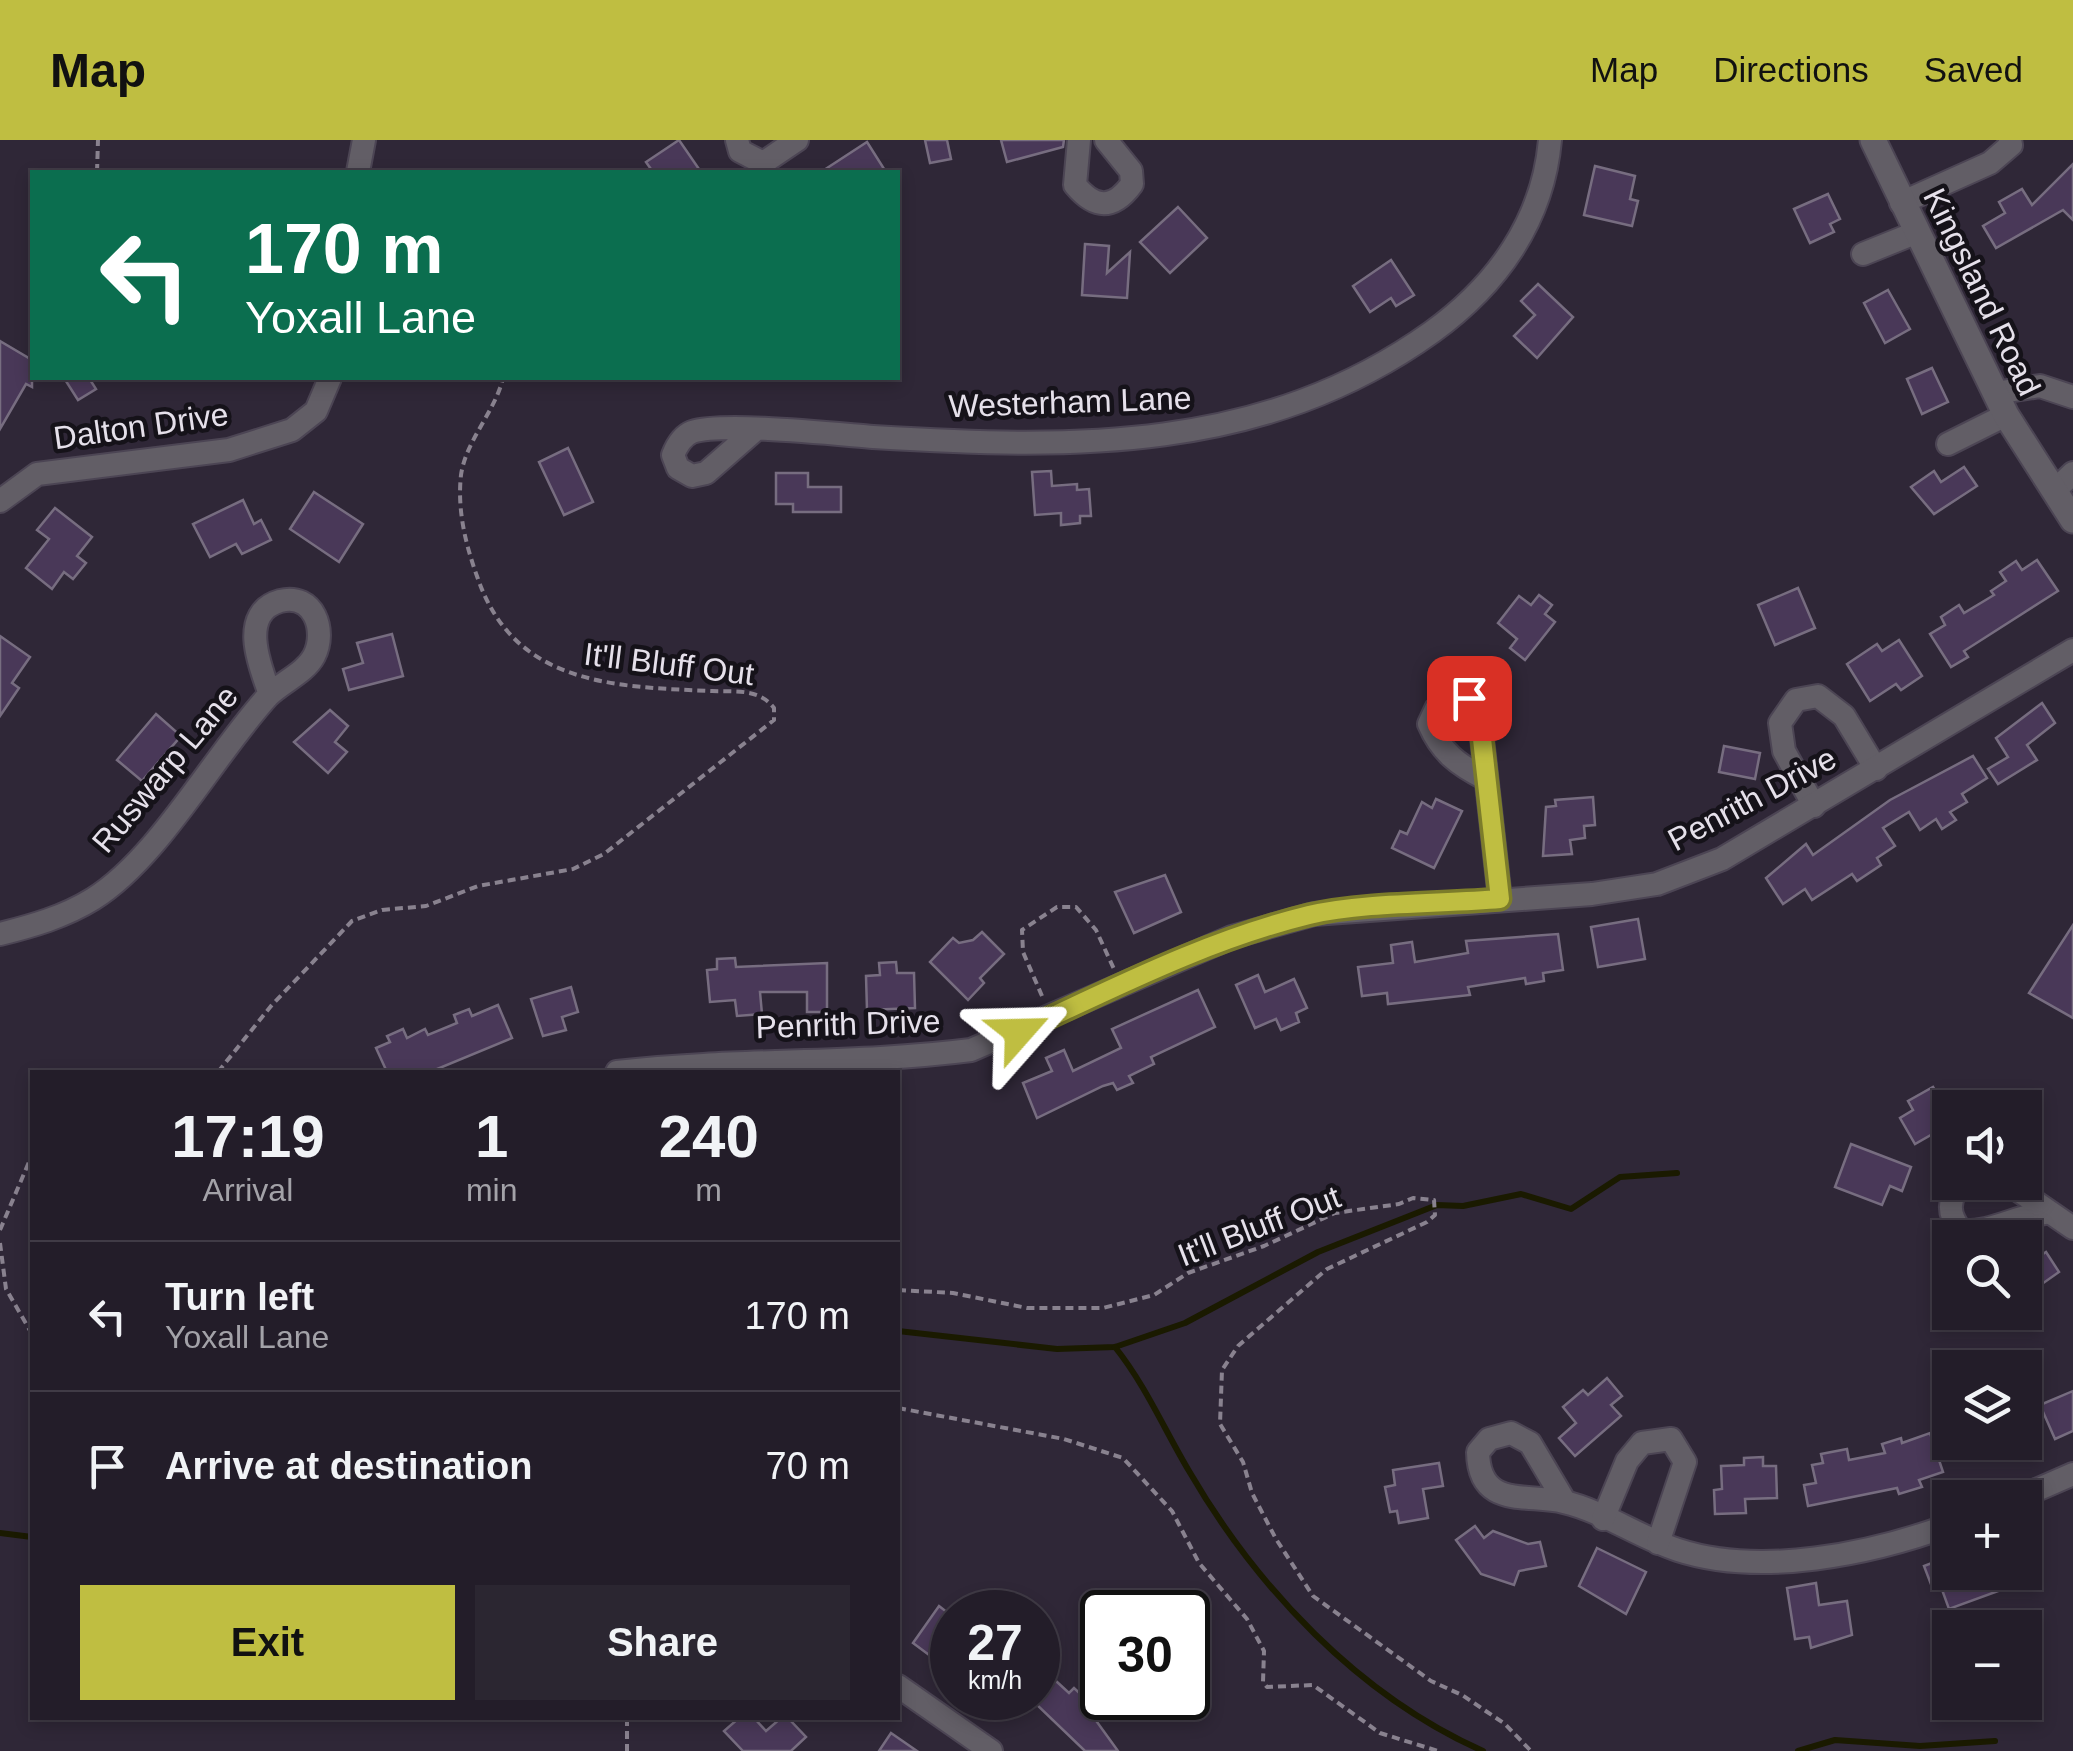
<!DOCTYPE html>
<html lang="en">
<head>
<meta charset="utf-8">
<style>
  body { margin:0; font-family:Helvetica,sans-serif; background:#2b2631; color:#f1f3f6; height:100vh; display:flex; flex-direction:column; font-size:38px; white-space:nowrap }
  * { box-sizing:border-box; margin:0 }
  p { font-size:32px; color:#a3a2a8 }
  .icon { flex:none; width:55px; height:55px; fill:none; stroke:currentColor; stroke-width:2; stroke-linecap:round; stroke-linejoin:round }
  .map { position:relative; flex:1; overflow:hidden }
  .details { position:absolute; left:30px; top:930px; width:870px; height:650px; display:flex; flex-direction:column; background:#231d29; border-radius:0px; box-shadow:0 5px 15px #0003,0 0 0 2px #403b46 }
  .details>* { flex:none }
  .hud { position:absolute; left:30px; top:30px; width:870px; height:210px; border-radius:0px; box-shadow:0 5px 15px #0003,0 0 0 2px #403b46; background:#0b6e4f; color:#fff; overflow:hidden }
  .buttons { position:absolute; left:1932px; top:950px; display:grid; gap:20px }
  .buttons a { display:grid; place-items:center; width:110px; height:110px; border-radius:0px; background:#231d29; box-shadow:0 5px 15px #0003,0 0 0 2px #403b46; font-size:50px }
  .speed { position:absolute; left:930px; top:1450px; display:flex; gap:20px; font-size:50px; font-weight:700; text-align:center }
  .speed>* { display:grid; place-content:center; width:130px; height:130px; border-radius:50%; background:#231d29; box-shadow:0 5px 15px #0003,0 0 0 2px #403b46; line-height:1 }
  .speed small { font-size:25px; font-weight:400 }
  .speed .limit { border:5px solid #111; border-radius:15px; background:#fff; color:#111 }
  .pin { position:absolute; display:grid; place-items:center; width:85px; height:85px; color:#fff; margin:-42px; border-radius:20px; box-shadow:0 5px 15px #0006 }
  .me { position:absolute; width:110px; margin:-55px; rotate:65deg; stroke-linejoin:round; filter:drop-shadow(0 0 8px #0008) }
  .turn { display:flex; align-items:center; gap:35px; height:210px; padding:0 50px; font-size:45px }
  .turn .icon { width:130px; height:130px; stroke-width:2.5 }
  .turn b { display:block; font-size:70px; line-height:85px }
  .eta { display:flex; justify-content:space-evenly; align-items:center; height:170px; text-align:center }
  .eta b { font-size:60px; font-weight:800; line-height:70px }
  .primary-button { display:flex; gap:20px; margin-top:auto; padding:20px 50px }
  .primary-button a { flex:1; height:115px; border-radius:0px; background:#bfbe41; color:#111; font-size:40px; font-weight:800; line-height:115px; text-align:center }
  .primary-button a+a { background:#2b2631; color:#f1f3f6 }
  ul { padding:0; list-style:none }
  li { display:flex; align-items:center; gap:30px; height:150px; padding:0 50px; border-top:2px solid #403b46 }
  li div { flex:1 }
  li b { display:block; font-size:38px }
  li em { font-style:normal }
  header { display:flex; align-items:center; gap:60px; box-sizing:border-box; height:140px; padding:0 50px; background:#bfbe41; color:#111 }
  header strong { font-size:48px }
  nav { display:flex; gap:55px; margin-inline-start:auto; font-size:35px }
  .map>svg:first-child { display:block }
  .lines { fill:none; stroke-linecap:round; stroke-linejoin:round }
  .stream { stroke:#1a1a00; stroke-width:6 }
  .building { fill:#493858; stroke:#776d80; stroke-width:2.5 }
  .minor-casing { stroke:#4c4554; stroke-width:26 }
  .tertiary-casing { stroke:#4c4554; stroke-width:29 }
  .path { stroke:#89828f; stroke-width:4; stroke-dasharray:8 5; stroke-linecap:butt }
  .minor { stroke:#625e66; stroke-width:22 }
  .tertiary { stroke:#625e66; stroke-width:25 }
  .route-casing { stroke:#7c7c2a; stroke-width:25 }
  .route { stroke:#bfbe41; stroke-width:18 }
  .labels { text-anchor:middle; stroke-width:9; stroke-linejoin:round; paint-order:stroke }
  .street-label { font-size:32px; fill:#e5e0ea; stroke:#151219 }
</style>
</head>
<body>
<header>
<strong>Map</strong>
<nav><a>Map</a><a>Directions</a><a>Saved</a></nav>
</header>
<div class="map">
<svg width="2073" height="1611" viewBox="0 0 2073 1611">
  <rect width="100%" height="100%" fill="#2f2737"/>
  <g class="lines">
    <g class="stream">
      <polyline points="898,1191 1057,1209 1115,1207 1185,1183 1318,1112 1437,1065 1463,1066 1521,1054 1571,1069 1620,1037 1677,1033"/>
      <path d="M1115,1207C1146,1246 1164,1289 1189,1331C1257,1448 1359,1556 1483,1611"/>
      <polyline points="0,1393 32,1397"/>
      <polyline points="1798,1611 1835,1600 1920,1606 1995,1601"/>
    </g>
  </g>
  <g class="building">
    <polygon points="679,0 701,32 653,32 646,22"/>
    <polygon points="925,0 947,0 951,19 930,23"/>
    <polygon points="1001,0 1064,0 1063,7 1007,22"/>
    <polygon points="867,2 886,32 821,32"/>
    <polygon points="2073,24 2073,80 2063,70 1996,108 1983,86 2005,73 1999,62 2022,49 2032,65"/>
    <polygon points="1595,26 1635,36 1630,59 1638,61 1632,86 1584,75"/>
    <polygon points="1828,54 1840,79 1830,84 1834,92 1810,103 1794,69"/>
    <polygon points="1178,67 1207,98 1170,133 1140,102"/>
    <polygon points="1085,104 1109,106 1107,133 1130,112 1127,158 1082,155"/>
    <polygon points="1391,120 1414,155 1396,166 1391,158 1370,172 1353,146"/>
    <polygon points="1538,144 1573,177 1537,218 1514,196 1535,175 1521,161"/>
    <polygon points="1888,150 1910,189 1885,203 1864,163"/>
    <polygon points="0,201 32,220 32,247 26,244 0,289"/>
    <polygon points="1932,228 1948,262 1922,274 1907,239"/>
    <polygon points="64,238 89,238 96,249 78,260"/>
    <polygon points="568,308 593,362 564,375 539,322"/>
    <polygon points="1964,327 1977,346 1934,374 1911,347 1934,331 1941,342"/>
    <polygon points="1051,331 1052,346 1077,344 1077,350 1089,349 1091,376 1080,376 1080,383 1061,385 1061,373 1035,375 1032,332"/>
    <polygon points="776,333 808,333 808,347 841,347 841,372 793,372 793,364 776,364"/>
    <polygon points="314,352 363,384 339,422 290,389"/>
    <polygon points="243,360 254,384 261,380 271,400 242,414 236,404 210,417 193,384"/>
    <polygon points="55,368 92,397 77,416 86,423 73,439 64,432 52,449 26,428 49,399 37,390"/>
    <polygon points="2037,420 2058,451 1964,511 1968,517 1951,527 1930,494 1945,485 1941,477 1959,465 1964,473 1994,455 1991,451 2006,441 2000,432 2016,421 2022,430"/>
    <polygon points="1798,448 1815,488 1775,505 1758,465"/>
    <polygon points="1539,455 1552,465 1545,474 1555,482 1525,520 1510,508 1517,499 1498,483 1519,456 1531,465"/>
    <polygon points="392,494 403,536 349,550 343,529 363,523 357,503"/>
    <polygon points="0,496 30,517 12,543 19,548 0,576"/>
    <polygon points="1899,500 1922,536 1901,550 1896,544 1870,561 1847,524 1877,504 1882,511"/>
    <polygon points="2042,563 2055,583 2027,605 2037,620 1998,644 1988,629 2008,617 1996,598"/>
    <polygon points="330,570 348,586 335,602 347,612 328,633 294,602"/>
    <polygon points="156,574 181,596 142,641 117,620"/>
    <polygon points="1724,606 1760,613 1755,639 1719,632"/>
    <polygon points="1973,616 1987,638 1962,654 1967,662 1950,672 1956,680 1942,689 1936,679 1920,690 1909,672 1883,688 1895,706 1877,718 1881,725 1857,741 1852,734 1812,760 1805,749 1783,764 1766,738 1806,704 1813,715 1890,660"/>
    <polygon points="1593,657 1595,685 1584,686 1585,698 1570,700 1572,714 1543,716 1546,667 1556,666 1555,660"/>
    <polygon points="1436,659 1462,671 1434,728 1392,708 1400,691 1407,694 1422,662 1432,668"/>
    <polygon points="1165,735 1181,772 1134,793 1115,752"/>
    <polygon points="1638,779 1645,819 1598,827 1591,787"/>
    <polygon points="2073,785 2073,878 2029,853"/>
    <polygon points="982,792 1004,814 980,838 984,843 968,860 930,822 953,798 959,803 973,800"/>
    <polygon points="1558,794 1563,830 1543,833 1544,841 1526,844 1525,838 1468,847 1470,855 1388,864 1387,853 1362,856 1358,827 1393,823 1391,805 1412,802 1415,822 1468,813 1466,801"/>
    <polygon points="735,818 736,827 827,823 827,872 807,872 807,852 760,852 762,874 737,876 735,860 710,862 707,830 717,829 717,819"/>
    <polygon points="896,822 897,833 914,833 915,868 867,870 866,836 880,835 879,823"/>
    <polygon points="1258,835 1265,852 1294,839 1307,868 1296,873 1299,882 1281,890 1276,879 1255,888 1236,845"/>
    <polygon points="571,847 578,872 562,877 566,890 543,896 531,859"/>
    <polygon points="1198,850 1215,887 1151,917 1154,924 1129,936 1133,943 1117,950 1113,943 1103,946 1037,978 1023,943 1052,931 1046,918 1064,910 1073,931 1121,908 1112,889"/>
    <polygon points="498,865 512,898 430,932 387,932 376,908 390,902 387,896 403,889 407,898 425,889 428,895 457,883 454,875 469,869 472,876"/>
    <polygon points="1933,947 1940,959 1950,953 1950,984 1915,1004 1900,978 1913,970 1908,961"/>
    <polygon points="1851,1004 1911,1027 1902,1051 1890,1046 1882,1065 1835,1047"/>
    <polygon points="2046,1112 2059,1132 2039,1146 2025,1171 2025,1126"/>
    <polygon points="1607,1238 1622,1256 1611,1265 1621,1276 1575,1316 1559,1298 1576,1283 1563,1267 1583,1250 1588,1255"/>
    <polygon points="2073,1251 2073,1291 2055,1299 2040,1265"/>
    <polygon points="1930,1293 1943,1332 1919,1340 1922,1347 1899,1354 1897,1348 1808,1366 1804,1345 1816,1343 1812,1325 1823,1323 1821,1314 1847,1309 1849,1320 1885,1313 1882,1304 1901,1298 1902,1303"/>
    <polygon points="1763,1317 1763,1326 1776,1326 1777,1358 1745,1359 1746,1373 1715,1374 1714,1350 1722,1349 1721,1326 1744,1325 1744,1318"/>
    <polygon points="1439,1323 1443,1346 1423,1349 1428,1378 1399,1383 1397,1371 1390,1372 1385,1347 1395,1345 1393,1330"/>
    <polygon points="1475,1386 1484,1398 1493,1391 1528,1404 1540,1402 1546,1426 1519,1431 1514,1445 1481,1434 1456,1400"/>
    <polygon points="1597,1408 1646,1432 1626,1474 1579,1446"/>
    <polygon points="1950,1416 1950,1432 1995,1432 2001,1450 1949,1469 1940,1444 1932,1447 1924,1426"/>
    <polygon points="1816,1443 1819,1465 1847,1461 1852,1495 1811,1508 1809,1497 1795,1499 1787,1448"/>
    <polygon points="939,1466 952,1476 952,1532 913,1503"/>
    <polygon points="1056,1541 1069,1553 1074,1548 1087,1560 1084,1564 1118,1611 1085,1611 1035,1563"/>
    <polygon points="739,1578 754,1578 766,1591 781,1578 788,1578 806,1597 791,1611 743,1611 724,1591"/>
    <polygon points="891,1593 917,1611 879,1611"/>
  </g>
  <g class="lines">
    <defs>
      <g id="minor">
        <polyline points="737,0 740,11 763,23 797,0"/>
        <path d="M1079,0L1075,45C1095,69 1113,70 1132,44L1131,31L1106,0"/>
        <polyline points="358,32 364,0"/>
        <polyline points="1901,63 1990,23 2011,5 2010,0"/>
        <polyline points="1863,114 1915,93"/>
        <polyline points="1995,253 2040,246 2073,257"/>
        <path d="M754,291L706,333L692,336L678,328L673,315C677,305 682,296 692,292C723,282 835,294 873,297C1073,309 1263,313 1432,192C1497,145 1543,81 1550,0"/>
        <polyline points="1948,304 2006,275"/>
        <polyline points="2054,351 2073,333"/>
        <polyline points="0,361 37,334 229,310 292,290 316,271 330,238"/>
        <path d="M1486,639C1458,625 1441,612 1429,584L1436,569L1452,557L1469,558L1479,572L1500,759"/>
        <polyline points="1814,666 1784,611 1780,583 1796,560 1818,556 1844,576 1876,629"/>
        <path d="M0,794C32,786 64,777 93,759C159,718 214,615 268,556C282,542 305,533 314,516C327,491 314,452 280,461C238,473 260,527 270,554"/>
        <path d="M617,932C735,918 854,925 971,910L1232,797L1314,774L1592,754L1657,744L1722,719L2073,510"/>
        <path d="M1961,1042C1948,1061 1947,1073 1961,1091C1992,1093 2015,1076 2045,1073"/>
        <polyline points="2006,1042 2073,1088"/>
        <polyline points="2018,1358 2073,1334"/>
        <path d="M1565,1362L1530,1303L1511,1293L1489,1299L1478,1312C1479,1369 1526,1353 1564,1362C1603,1371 1640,1398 1678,1410C1761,1437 1871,1414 1950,1385"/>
        <polyline points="1603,1379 1627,1321 1642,1303 1671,1299 1685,1322 1658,1403"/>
        <polyline points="898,1546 991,1611"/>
      </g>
      <polyline id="tertiary" points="1873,0 2006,275 2073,380"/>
    </defs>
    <use href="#minor" class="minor-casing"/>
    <use href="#tertiary" class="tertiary-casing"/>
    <g class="path">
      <polyline points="97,32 98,0"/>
      <polyline points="1042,856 1023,812 1022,790 1057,767 1076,767 1096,790 1114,829"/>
      <path d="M218,932L271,866L352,781L382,770L426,766L478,746L573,729L604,714L774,580V568C759,548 735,552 712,551C614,547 515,545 478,439C466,406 457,371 461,335C466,300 495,272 503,238"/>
      <polyline points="0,1090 32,1015"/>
      <polyline points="0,1103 6,1149 32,1194"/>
      <polyline points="898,1150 953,1153 1027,1168 1103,1168 1154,1155 1188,1133 1264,1106 1335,1073 1399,1064 1413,1058 1434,1060 1435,1075 1427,1082 1327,1129 1238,1206 1222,1230 1220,1284 1243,1322 1252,1353 1276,1399 1313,1456 1431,1541 1462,1555 1505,1584 1531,1611"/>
      <polyline points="898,1268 1064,1299 1123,1318 1172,1371 1199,1423 1247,1479 1264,1511 1263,1542 1267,1547 1313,1545 1380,1593 1438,1611"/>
      <polyline points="627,1578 627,1611"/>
    </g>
    <use href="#minor" class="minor"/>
    <use href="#tertiary" class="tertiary"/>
  </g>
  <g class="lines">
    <defs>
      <path id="route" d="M1019,892C1114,848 1207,800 1309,775C1364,762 1442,764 1500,759L1479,572L1469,558"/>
    </defs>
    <use href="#route" class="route-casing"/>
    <use href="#route" class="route"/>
  </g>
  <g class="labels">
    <g class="street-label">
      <text transform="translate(1982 152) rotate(64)" y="11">Kingsland Road</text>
      <text transform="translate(1070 262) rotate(-2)" y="11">Westerham Lane</text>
      <text transform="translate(141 286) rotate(-8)" y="11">Dalton Drive</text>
      <text transform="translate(669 524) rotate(7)" y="11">It'll Bluff Out</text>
      <text transform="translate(165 629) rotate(-50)" y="11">Ruswarp Lane</text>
      <text transform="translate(1752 659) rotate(-28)" y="11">Penrith Drive</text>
      <text transform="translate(848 884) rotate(-2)" y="11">Penrith Drive</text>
      <text transform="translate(1259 1086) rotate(-21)" y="11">It'll Bluff Out</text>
    </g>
  </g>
</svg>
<div class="buttons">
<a><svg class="icon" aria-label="sound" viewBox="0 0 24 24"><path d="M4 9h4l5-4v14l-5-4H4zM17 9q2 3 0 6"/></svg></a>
<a><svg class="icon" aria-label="search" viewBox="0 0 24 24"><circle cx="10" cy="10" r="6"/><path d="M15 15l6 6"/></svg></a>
<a><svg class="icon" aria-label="layers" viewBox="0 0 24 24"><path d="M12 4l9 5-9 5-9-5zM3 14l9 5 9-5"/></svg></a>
<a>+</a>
<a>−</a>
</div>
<div class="speed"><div>27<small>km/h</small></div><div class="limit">30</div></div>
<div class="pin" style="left:1469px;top:558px;background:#d93025"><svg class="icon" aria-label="arrive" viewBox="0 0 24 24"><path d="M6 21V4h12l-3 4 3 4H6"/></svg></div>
<svg class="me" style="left:1019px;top:892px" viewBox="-20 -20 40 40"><path d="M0-17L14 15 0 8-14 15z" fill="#bfbe41" stroke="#fff" stroke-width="4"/></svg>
<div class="hud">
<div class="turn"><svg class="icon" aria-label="left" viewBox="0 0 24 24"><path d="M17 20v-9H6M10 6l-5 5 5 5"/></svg><div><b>170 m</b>Yoxall Lane</div></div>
</div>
<section class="details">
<div class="eta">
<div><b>17:19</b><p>Arrival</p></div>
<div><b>1</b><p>min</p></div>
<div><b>240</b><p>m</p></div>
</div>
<ul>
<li><svg class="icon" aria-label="left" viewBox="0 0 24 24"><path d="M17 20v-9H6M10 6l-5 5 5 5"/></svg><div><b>Turn left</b><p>Yoxall Lane</p></div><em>170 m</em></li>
<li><svg class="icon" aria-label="arrive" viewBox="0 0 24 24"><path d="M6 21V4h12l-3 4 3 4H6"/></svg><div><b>Arrive at destination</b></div><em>70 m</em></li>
</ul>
<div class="primary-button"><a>Exit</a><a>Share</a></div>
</section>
</div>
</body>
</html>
